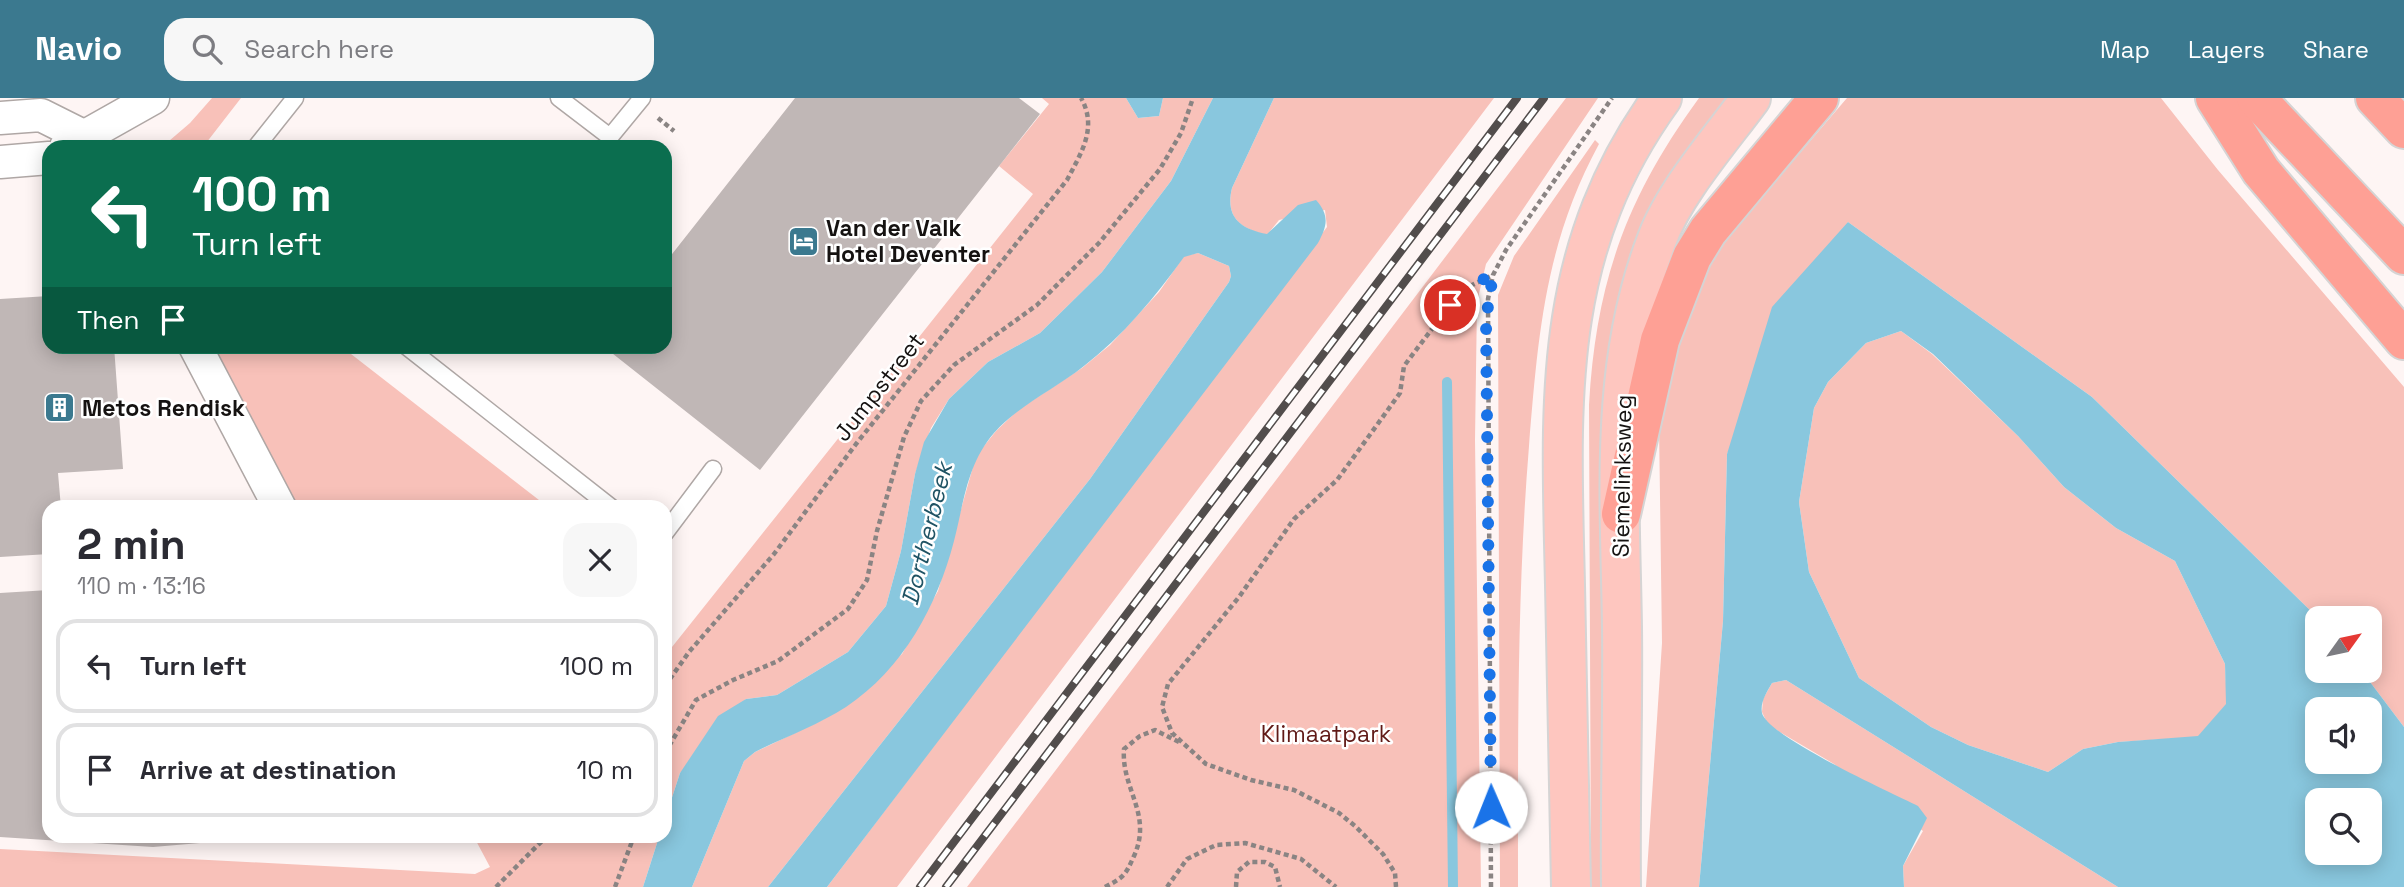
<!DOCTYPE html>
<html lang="en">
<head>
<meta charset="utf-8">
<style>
  body { margin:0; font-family:"Space Grotesk",sans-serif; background:#f7f7f7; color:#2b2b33; height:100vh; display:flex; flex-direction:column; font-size:26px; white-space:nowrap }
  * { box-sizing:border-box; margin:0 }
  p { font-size:23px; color:#7c7c81 }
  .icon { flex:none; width:38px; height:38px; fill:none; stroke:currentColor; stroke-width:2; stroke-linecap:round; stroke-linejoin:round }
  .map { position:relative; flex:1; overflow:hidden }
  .panel { position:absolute; left:42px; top:402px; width:630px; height:343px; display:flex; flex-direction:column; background:#fff; border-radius:21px; box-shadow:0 4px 18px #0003 }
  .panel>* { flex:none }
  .guide { position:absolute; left:42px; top:42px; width:630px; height:214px; border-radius:21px; box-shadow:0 4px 18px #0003; background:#0b6e4f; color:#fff; overflow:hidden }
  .needle { width:46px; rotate:57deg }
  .controls { position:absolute; left:2305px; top:508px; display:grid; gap:14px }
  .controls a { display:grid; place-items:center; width:77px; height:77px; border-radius:14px; background:#fff; box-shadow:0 4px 18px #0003; font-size:35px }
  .pin { position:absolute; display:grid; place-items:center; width:60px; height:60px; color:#fff; margin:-30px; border:4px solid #fff; border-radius:50%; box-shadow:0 2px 7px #0007 }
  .me { position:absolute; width:77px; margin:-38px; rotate:359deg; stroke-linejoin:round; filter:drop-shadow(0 0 5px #0008) }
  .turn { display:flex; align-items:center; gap:24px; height:147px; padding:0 35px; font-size:32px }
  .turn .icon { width:91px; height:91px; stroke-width:2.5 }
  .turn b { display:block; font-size:49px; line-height:60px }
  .then { display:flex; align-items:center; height:66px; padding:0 35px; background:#0003; gap:14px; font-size:26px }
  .round { display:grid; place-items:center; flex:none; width:74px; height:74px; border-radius:21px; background:#f7f7f7 }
  .overview { display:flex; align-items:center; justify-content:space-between; height:119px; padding:0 35px }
  h1 { font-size:42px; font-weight:700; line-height:52px }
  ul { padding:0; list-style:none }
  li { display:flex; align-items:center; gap:21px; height:94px; margin:0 14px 10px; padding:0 21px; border:4px solid #e1e1e2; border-radius:21px }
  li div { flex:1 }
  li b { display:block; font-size:26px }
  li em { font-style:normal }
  header { display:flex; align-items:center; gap:42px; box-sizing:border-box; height:98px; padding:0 35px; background:#3b798f; color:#fff }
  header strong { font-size:33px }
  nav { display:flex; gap:38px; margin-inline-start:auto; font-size:24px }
  .search { width:490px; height:63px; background:#f7f7f7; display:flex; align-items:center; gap:18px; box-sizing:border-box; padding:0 24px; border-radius:21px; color:#7c7c81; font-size:26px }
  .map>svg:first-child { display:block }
  .green { fill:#f8c1b9 }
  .water { fill:#89c7de; fill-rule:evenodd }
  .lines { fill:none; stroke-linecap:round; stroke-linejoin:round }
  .stream { stroke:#89c7de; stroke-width:10 }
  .building { fill:#c0b7b6 }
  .lane-casing { stroke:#afa7a5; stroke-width:19 }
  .street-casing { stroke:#afa7a5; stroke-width:35 }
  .primary-casing { stroke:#d5d4d4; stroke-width:42 }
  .highway-casing { stroke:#d5d4d4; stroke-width:42 }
  .path { stroke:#8a8483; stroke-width:4.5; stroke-dasharray:5 3.5; stroke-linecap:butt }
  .lane { stroke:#fff; stroke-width:16 }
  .street { stroke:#fff; stroke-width:32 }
  .primary { stroke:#fec6bf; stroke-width:38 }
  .highway { stroke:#fea095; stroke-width:38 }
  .rail-casing { stroke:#524d4c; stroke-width:8 }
  .rail { stroke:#fff; stroke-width:5; stroke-dasharray:16; stroke-linecap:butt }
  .route { stroke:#1a73e8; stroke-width:12; stroke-dasharray:0 21.6 }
  .labels { text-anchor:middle; stroke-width:5; stroke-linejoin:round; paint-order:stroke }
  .poi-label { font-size:23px; font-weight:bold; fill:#151211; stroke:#fff; text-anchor:start }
  .street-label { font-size:23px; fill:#151211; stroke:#fff }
  .park-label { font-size:23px; fill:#601a17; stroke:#fff }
  .water-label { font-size:24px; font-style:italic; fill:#1f5364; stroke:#fff }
</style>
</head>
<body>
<header>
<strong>Navio</strong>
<div class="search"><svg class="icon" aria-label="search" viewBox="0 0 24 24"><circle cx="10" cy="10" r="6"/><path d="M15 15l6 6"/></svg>Search here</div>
<nav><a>Map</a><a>Layers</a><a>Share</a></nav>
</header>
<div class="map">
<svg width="2404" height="789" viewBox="0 0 2404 789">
  <rect width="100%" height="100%" fill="#fef5f4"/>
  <g class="green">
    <polygon points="212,0 241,0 203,49 162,49 190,25"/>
    <polygon points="1042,0 1126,0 1138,20 1159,18 1163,0 1213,0 1171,83 1102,174 1040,235 988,264 949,301 931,330 915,376 901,453 886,508 848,554 777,597 746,601 680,675 665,721 665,548 672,549 1033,96 999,68 1049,6"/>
    <path d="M1274,0H1494L897,789H827L1327,129L1325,112L1279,122L1267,137C1240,131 1225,119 1232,90Z"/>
    <polygon points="1566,0 1598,0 1486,166 1477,204 1475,342 1481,789 967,789"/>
    <path d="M1699,0H1729L1631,161L1616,212L1608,265L1602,364L1605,789H1591L1589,307C1596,184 1626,100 1699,0Z"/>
    <polygon points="1847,0 2161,0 2218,72 2404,289 2404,629 2361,572 2370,572 2370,520 2318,520 2092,299 1848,124 1727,356 1723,523 1699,789 1646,789 1662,545 1659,326 1690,199 1722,146"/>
    <path d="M1595,42L1599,46C1545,145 1538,238 1529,348C1517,495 1518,642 1518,789H1500L1498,197L1514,158Z"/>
    <polygon points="1198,155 1229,168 1231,178 1229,184 1090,381 768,789 692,789 744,663 755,654 824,621 902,556 938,493 976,358 996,333 1018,312 1082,270 1110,247 1159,194 1184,158"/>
    <polygon points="1901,233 1932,256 2018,338 2064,389 2116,430 2175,463 2225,566 2227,606 2198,639 2118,644 2083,651 2048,674 1968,647 1931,629 1859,580 1809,474 1799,404 1814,310 1828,284 1866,245"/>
    <polygon points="213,249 342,249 548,409 297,409"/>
    <polygon points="1786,582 2118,789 1904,789 1903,768 1923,733 1834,666 1768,627 1762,614 1763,601 1772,585"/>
    <polygon points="474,739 659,739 643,789 0,789 0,751 475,776 490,769"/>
  </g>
  <g class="water">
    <polygon points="1126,0 1163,0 1159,18 1138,20"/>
    <path d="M1213,0H1274L1232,90C1225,119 1240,131 1267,136L1298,107L1316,102C1330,118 1327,128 1318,145L827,789H768L1090,381L1229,184L1231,178L1229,168L1198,155L1184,159C1155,199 1123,238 1084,268C1055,291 1019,307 994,335C967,366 964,404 954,443C937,508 903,571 846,609C818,627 785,639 755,654L744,663L692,789H643L659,739L665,738V721L680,675L718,618L746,601L777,597L848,554L886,508L901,453L915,376L924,344L949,301L988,264L1040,235L1102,174L1171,83Z"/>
    <path d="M1848,124L2092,299L2318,520L2317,572H2361L2404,629V789H2118L1786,582L1772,585C1767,594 1760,604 1762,615C1768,639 1892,695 1918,708L1927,720L1903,768L1904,789H1699L1723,523L1727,356L1772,209ZM1901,233L1933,256L2018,338L2064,389L2116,430L2175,463L2225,566L2226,606L2198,638L2118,644L2083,651L2048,674L1968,647L1931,629L1859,580L1809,474L1799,404L1814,310L1828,284L1866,245ZM2317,611H2370V663H2317ZM2317,702H2370V754H2317Z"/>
  </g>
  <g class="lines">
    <polyline class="stream" points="1447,284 1453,789"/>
  </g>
  <g class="building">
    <polygon points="795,0 1019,0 1040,16 760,372 603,248 665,248 665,165"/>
    <polygon points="49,198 49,248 114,248 123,371 58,375 61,410 49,410 49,456 0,459 0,201"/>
    <polygon points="49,492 49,738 260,740 153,749 0,739 0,495"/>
  </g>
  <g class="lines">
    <defs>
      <g id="lane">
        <polyline points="559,0 610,39 642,0"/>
        <polyline points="256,49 295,0"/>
        <polyline points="406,248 612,410"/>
        <polyline points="665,435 713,371"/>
      </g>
      <g id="street">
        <polyline points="0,20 41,17 83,38 88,49"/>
        <polyline points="66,49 153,0"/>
        <polyline points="0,64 49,60"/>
        <polyline points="195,248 280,410"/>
      </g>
      <g id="primary">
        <path d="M1571,789C1569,688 1567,588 1565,487C1561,306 1550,155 1662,0"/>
        <path d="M1621,789C1620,702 1623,616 1622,529C1620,397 1609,266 1657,141C1675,93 1721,41 1751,0"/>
      </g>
      <g id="highway">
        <polyline points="2215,0 2261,73 2404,242"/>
        <polyline points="2256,0 2404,157"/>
        <polyline points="2375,0 2404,31"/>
        <polyline points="1621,416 1660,242 1692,159 1708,133 1819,0"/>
      </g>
    </defs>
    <use href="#lane" class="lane-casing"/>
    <use href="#street" class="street-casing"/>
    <use href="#primary" class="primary-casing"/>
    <use href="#highway" class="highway-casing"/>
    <g class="path">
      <polyline points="658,20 674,33"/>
      <path d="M665,588L689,554L774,456L856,346L1067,82C1081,55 1098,30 1081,0"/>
      <polyline points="665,655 696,602 733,582 778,563 848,511 867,482 877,433 904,339 921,303 954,267 1037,207 1099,145 1160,71 1181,35 1193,0"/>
      <polyline points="496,789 547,738"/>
      <polyline points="615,789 634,738"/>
      <path d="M1105,789C1124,779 1125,778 1134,758C1153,716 1121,691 1124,651L1140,638L1155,632L1181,645"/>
      <polyline points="1167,789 1187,761 1216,747 1245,745 1301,761 1336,789"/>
      <polyline points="1236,789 1237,774 1249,764 1265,764 1275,769 1280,789"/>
      <polyline points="1396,789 1395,775 1383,756 1355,728 1339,715 1294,692 1251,682 1206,666 1172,635 1162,609 1168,586 1239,499 1294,421 1337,382 1369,338 1400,295 1404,268 1450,207 1466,190 1493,177"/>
      <polyline points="1491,789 1488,201 1493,177 1506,152 1612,0"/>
    </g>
    <use href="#lane" class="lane"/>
    <use href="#street" class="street"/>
    <use href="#primary" class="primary"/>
    <use href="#highway" class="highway"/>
    <defs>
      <g id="rail">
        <polyline points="920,789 1517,0"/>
        <polyline points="946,789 1544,0"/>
      </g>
    </defs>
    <use href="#rail" class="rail-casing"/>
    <use href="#rail" class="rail"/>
  </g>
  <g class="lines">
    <polyline class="route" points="1450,207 1465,190 1493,177 1486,221 1491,709"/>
  </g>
  <defs>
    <symbol id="hotel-square" viewBox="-11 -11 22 22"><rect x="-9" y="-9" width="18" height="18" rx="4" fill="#3b798f" stroke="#fff"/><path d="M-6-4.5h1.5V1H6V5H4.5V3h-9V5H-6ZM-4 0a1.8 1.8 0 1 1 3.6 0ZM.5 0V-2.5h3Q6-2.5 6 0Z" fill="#fff"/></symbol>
    <symbol id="building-square" viewBox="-11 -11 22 22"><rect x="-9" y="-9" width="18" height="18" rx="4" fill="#3b798f" stroke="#fff"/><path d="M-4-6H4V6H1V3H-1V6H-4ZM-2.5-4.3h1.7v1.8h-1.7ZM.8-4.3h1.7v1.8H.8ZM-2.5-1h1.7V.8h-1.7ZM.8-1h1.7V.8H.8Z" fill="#fff"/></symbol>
  </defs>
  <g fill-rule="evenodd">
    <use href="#hotel-square" x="786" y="126" width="35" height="35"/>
    <use href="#building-square" x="42" y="292" width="35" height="35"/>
  </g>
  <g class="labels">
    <g class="poi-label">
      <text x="826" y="138">Van der Valk<tspan x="826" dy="26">Hotel Deventer</tspan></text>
      <text x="82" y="318">Metos Rendisk</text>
    </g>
    <g class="street-label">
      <text transform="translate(879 289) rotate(-52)" y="8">Jumpstreet</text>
      <text transform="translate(1622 378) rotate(-89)" y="8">Siemelinksweg</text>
    </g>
    <g class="park-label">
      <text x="1326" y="644">Klimaatpark</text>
    </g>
    <g class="water-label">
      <text transform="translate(927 436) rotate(-76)" y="8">Dortherbeek</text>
    </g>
  </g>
</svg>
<div class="controls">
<a><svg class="needle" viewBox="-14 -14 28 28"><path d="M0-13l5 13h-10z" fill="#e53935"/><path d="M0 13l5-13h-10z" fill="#7c7c81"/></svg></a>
<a><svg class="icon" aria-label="sound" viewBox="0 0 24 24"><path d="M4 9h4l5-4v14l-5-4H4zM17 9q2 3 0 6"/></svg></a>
<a><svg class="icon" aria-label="search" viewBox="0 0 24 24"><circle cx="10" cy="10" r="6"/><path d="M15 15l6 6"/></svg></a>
</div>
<div class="pin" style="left:1450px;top:207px;background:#d93025"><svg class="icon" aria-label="arrive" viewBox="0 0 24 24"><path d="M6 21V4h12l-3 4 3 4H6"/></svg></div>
<svg class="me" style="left:1491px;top:709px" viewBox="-20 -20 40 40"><circle r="19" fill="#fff"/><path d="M0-13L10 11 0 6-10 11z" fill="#1a73e8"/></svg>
<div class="guide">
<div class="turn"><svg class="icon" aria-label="left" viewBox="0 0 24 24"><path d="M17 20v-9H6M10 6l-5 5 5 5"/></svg><div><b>100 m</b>Turn left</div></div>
<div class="then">Then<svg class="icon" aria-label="arrive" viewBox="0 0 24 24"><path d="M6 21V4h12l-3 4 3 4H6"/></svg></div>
</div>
<section class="panel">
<div class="overview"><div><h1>2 min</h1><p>110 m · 13:16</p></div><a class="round"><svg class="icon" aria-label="close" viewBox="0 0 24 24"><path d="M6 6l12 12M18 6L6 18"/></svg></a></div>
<ul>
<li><svg class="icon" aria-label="left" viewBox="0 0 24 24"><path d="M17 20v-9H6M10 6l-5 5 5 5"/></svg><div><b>Turn left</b></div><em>100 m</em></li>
<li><svg class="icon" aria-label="arrive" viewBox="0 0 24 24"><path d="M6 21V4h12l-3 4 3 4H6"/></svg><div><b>Arrive at destination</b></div><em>10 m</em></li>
</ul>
</section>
</div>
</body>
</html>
